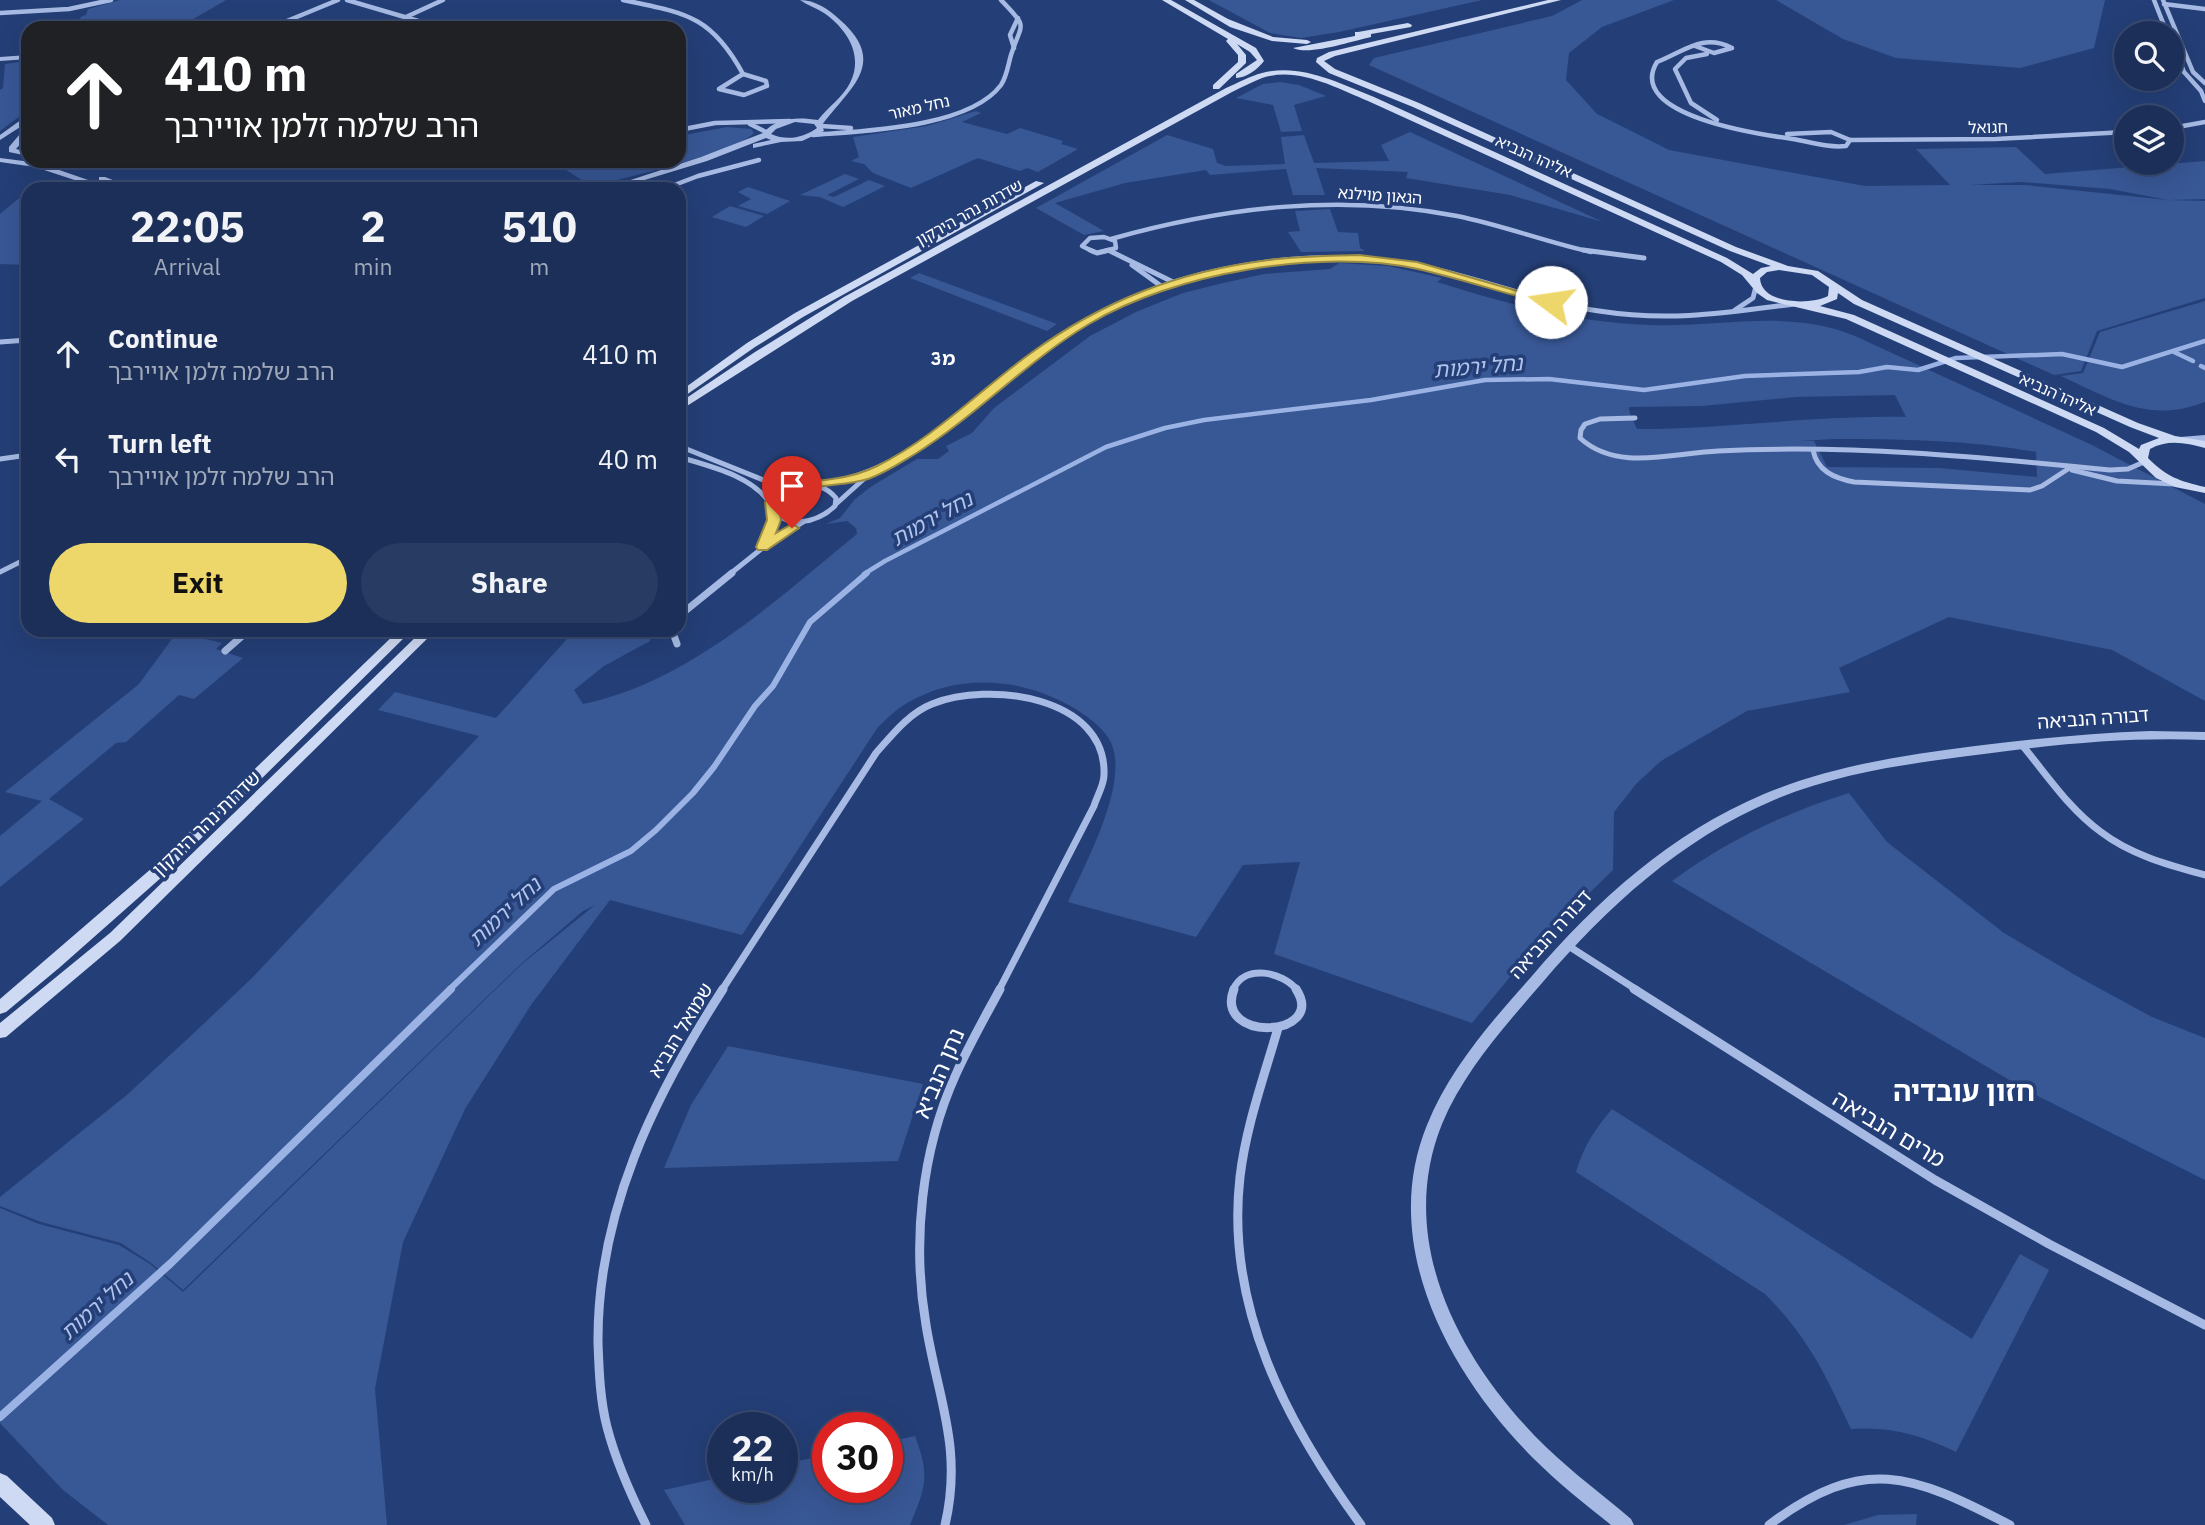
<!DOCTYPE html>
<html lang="en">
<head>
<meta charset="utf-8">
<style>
  body { margin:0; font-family:"IBM Plex Sans","Noto Sans Hebrew",sans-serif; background:#283b62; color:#f1f3f6; height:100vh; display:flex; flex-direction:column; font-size:26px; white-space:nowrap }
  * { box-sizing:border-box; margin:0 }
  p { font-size:23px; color:#a0a9ba }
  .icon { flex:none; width:38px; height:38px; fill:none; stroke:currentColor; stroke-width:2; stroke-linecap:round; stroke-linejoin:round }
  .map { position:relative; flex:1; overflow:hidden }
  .sheet { position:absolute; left:21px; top:182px; width:665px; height:455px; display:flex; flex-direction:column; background:#1b2f59; border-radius:21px; box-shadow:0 7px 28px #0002,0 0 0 2px #394a6f }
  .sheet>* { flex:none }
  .guide { position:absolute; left:21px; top:21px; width:665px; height:147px; border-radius:21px; box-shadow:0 7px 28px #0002,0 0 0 2px #394a6f; background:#202124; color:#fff; overflow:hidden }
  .controls { position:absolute; left:2114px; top:21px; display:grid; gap:14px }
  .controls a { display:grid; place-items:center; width:70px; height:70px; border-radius:50%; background:#1b2f59; box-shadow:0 7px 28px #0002,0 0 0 2px #394a6f; font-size:35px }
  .speed { position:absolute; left:707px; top:1412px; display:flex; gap:14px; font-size:35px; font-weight:700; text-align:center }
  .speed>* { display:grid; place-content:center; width:91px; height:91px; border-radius:50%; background:#1b2f59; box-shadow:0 7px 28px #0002,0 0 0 2px #394a6f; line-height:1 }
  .speed small { font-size:18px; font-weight:400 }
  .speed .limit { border:10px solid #d22; background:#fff; color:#111 }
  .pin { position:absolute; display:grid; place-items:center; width:60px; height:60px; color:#fff; margin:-72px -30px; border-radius:50% 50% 50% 0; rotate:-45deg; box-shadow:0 0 7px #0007 }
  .pin .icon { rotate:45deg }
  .me { position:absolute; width:77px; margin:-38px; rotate:284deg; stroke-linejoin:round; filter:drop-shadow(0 0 5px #0008) }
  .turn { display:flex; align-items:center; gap:24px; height:147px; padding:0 28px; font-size:32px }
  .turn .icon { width:91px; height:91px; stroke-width:2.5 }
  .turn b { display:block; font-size:49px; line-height:60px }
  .eta { display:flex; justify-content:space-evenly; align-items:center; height:119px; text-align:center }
  .eta b { font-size:42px; font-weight:700; line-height:49px }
  .primary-button { display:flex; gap:14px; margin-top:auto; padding:14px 28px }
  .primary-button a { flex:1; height:80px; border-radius:42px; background:#edd76a; color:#111; font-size:28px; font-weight:700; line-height:80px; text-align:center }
  .primary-button a+a { background:#283b62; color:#f1f3f6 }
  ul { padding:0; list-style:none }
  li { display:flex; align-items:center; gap:21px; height:105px; padding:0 28px }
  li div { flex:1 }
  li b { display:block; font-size:26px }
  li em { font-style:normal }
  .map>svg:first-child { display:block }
  .green { fill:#385795; fill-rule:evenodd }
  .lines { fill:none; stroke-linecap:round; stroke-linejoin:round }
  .stream-far2 { stroke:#9ab3e4; stroke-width:4.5 }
  .stream-far1 { stroke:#9ab3e4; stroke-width:6 }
  .stream { stroke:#9ab3e4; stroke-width:8 }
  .minor-far3 { stroke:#a6bae3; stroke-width:4.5 }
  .minor-far2 { stroke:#a6bae3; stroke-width:5 }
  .minor-far1 { stroke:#a6bae3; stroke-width:7 }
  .minor { stroke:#a6bae3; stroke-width:9 }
  .tertiary { fill:#a6bae3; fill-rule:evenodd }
  .secondary { fill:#cedaf3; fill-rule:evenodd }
  .route { fill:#edd76a; stroke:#9a8c45; stroke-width:2 }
  .labels { text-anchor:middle; stroke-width:7; stroke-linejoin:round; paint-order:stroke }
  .far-street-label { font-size:16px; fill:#fff; stroke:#243f77 }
  .far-quarter-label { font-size:19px; font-weight:bold; fill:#fff; stroke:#243f77 }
  .street-label { font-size:19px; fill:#fff; stroke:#243f77 }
  .water-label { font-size:21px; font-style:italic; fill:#b1c4eb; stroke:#243f77 }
  .near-street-label { font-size:23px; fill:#fff; stroke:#243f77 }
  .near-quarter-label { font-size:28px; font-weight:bold; fill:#fff; stroke:#243f77 }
</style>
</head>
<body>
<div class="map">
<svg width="2205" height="1525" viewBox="0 0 2205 1525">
  <rect width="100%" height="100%" fill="#243f77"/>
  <g class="green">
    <polygon points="120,0 226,0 178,28 71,28 82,16 86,15 88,9"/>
    <polygon points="1209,0 1482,0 1339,32 1301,38 1270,33"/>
    <path d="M1582,0H1674L1602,27L1569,53L1566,80L1597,114L1669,150L1865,186L1950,185L1916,149L2016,147L2045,174L2205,161V199L2169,200L2205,201V298L2097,331L2081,371L2054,375L1369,65L1374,58L1552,16ZM2021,182L2110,189L2168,200L2026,185H1970Z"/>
    <polygon points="1776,0 2105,0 2094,48 2020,68 1896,58 1843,39"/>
    <polygon points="28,61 28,110 0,131 0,90 3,88 5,64"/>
    <polygon points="1280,82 1299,85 1326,96 1294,105 1302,131 1281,132 1273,105 1236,98 1263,84"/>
    <polygon points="976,111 981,113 962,122 1007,134 1020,128 1063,141 1061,144 1078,149 1038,172 1027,168 1020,171 978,158 911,188 873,173 864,164 851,161 859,157 853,137 927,126"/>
    <path d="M727,127L751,129L754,133C736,152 622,179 591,186L557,164L561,161H679V136Z"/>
    <polygon points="1410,132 1603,222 1510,195 1406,178 1408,172 1316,168 1325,195 1293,195 1286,169 1210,175 1206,170 1125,183 1055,203 1104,231 1084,235 1036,208 1167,135 1213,149 1217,163 1226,166 1285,164 1281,137 1304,135 1314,163 1389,161 1381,145"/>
    <polygon points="845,174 859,179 827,195 834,197 869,180 885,186 843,207 820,197 800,195"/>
    <polygon points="748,187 790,201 767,214 738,206 751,199 738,192"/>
    <polygon points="18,199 28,201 28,265 0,264 0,214"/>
    <polygon points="730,206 764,216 746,227 712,217"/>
    <polygon points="1330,209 1338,232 1358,233 1360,248 1365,251 1301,252 1288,232 1300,231 1295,211"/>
    <path d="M1339,263L1388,266L1442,278L1437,282C1507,304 1577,323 1650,325C1721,328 1787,308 1855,336L2092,445L2205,504V701L2112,650L1949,617L1839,668L1850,692L1747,711L1661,761L1637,783L1614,812L1613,870L1538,943L1472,1023L1274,954L1300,862L1243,865L1196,937L1068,902C1085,864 1128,786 1112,745C1106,729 1088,717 1074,708C1024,678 959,672 907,703C896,709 887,719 878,727L742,935L610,900L531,1005L465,1109L403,1242L375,1389L387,1525H108L63,1490L0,1423V1208L39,1224L119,1245L150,1264L183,1292L522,964L595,905L583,911L521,964L183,1290L151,1263L121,1243L41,1222L0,1206V1197L128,1094L196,1031L253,977L479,736L378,710L395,692L496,718L575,630H651L650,641L604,666L574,690L583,704C689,682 776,600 857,534L856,528L847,521L826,524L840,518L855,499L872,486L917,459H938L949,451L946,446L972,433L994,408L1090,336L1136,312L1183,293L1223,283L1264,274L1330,269ZM1895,395L1906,417C1816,415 1727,429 1637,429C1635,424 1628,412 1629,407L1702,406L1796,397ZM1833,439C1901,439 1969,440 2036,452L2037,477L1939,468L1827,467L1814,441H1800Z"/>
    <polygon points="919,273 1057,324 1047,331 910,278"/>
    <path d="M2205,301V402C2149,424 2111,399 2061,376L2083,373L2100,332Z"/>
    <polygon points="177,632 222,643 216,649 243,658 194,699 179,695 126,742 116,743 49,799 84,819 0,887 0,836 42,801 5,792 139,684"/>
    <path d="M1849,793L1887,842L2004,933L2082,979L2152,1017L2205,1038V1180L2028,1091L1672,881C1727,841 1784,813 1849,793Z"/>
    <polygon points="728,1046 923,1084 898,1161 664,1168 691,1105"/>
    <path d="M1612,1109L1972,1339L2020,1254L2049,1270L1956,1452C1922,1435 1889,1426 1851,1429C1825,1374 1809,1338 1765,1294L1576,1172C1583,1147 1595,1129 1612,1109Z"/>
    <path d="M915,1436C930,1476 926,1486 910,1525H685L664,1490L723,1477V1488H782V1464L828,1455V1488H887V1442Z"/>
    <polygon points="1917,1514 1916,1525 1844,1525 1878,1515"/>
  </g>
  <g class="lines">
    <g class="stream-far2">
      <polyline points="2174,352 2193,361"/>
      <polyline points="2201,366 2205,368"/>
      <polyline points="864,574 885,561 1106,447 1165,428 1204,420 1371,400 1485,380 1549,379 1644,390 1745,376 1859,372 1887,367 1918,370 1956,358 2062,354 2122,367 2205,341"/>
    </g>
    <polyline class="stream-far1" points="449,990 554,889 631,851 656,830 693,793 714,767 755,706 773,686 810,622 867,573"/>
    <polyline class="stream" points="0,1417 171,1263 451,989"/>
    <g class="minor-far3">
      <polyline points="347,0 442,28"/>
      <path d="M623,0C685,13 711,15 743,74"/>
      <polyline points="2154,0 2167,33"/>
      <polyline points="2163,0 2193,72 2205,83"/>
      <polyline points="2164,4 2205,9"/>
      <polyline points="0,13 69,9 111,0"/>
      <polyline points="406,17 443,0"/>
      <polyline points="270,28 338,0"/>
      <polyline points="2172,44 2184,72 2201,91 2205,101"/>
      <path d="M1695,46L1714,53L1732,48C1703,33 1685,51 1657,62C1624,116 1764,135 1793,139C1811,142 1828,148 1846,146L1850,140"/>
      <polyline points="1014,48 1010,35 1018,18"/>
      <polyline points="1707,54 1686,58 1675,69 1691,103 1717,120"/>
      <polygon points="743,74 766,81 767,86 744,95 719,89"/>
      <polyline points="750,124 766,132"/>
      <polyline points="821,126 851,128"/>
      <polyline points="2172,128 2205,122"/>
      <polyline points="679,130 715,123 790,121"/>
      <polyline points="1787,134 1831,132 1850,140"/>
      <path d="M813,135C863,131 969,128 1001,85C1007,76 1008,65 1011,55C1022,21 1029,29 1001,0"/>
      <polyline points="1850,140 1995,139 2126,132"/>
      <polyline points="664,189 698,176 759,160"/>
      <path d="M1111,239C1225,207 1340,193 1457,216C1502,225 1546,242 1591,252"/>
      <polyline points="1094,252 1082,246 1090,238 1104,237 1115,241 1116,248 1102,252"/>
    </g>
    <g class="minor-far2">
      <polyline points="1090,250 1097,253 1109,250"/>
      <polyline points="1583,250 1644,258"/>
      <polyline points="1110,251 1173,282"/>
      <polyline points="1132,265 1161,286"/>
      <polyline points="1735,310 1753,298 1756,286"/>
      <polyline points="0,342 28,340"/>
      <path d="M1635,418L1600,419L1585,424L1581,430L1580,438C1617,472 1673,453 1718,451C1848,444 1980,457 2110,470L2128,469L2144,462"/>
      <polyline points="679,446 766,481 790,485"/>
      <path d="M1813,450C1817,471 1834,478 1854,482L2030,490L2042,486L2068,469"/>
      <path d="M679,457C709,466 754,476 771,505"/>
      <polyline points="0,459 28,455"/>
      <polyline points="2072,470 2117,481 2174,484"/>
      <path d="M799,485C814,484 826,486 836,498L835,506C817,523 784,531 771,505C776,492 786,488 799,485Z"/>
      <path d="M814,485C911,475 983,391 1060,338C1111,303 1165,281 1225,269C1289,256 1355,253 1420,266C1480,278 1538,302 1599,311C1670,322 1724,313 1794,304"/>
      <polyline points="836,504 866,477"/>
      <polyline points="765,544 774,520 773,512"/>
      <polyline points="0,572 28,558"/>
      <polyline points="730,574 770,542 803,522"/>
    </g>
    <g class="minor-far1">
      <polyline points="679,616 732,573"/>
      <polyline points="672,630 677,644"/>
      <polyline points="225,651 249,630"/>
      <path d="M2022,745C2047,775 2069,809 2101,832C2131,855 2169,865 2205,875"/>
      <polyline points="1567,945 1637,990"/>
      <path d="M722,990L876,753C892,735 909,713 932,704C988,681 1107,696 1104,775C1104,785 1097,796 1094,806L999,990"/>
      <path d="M1233,990C1244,963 1283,972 1297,990"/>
    </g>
    <g class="minor">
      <path d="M1234,989C1213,1043 1328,1038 1296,989"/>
      <polyline points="1634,989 1935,1180 2049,1244 2205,1325"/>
      <path d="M1278,1028C1264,1077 1246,1126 1240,1177C1225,1307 1287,1424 1361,1525"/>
      <path d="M646,1525C630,1493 616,1462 607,1427C600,1400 599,1370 598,1343C597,1212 654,1096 723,989"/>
      <path d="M945,1525C963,1448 938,1399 926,1325C912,1243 921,1151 956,1074C969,1045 985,1017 1000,989"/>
      <path d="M1769,1525C1864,1454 1911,1474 2010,1525"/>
    </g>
    <g class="tertiary">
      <path d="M800,0C815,0 828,9 839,19C890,63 849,88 822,125L824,131L802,141L781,142L753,148V144L771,140L766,138L707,161L615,189H603L701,157L763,133C777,117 798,117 818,120C828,107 843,97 850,83C864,55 847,29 824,13C816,8 807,5 800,0ZM795,122L814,124L817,128C803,138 787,141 771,134L776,129Z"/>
      <polygon points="28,55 28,59 0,61 0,57"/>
      <polygon points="25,117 28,117 28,122 0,140 0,135"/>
      <polygon points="25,128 28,128 28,135 16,149 28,152 28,156 9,152 9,147"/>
      <polygon points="0,158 39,163 114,189 102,189 35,167 0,162"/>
      <polygon points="99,177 105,177 136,189 124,189 99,181"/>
      <polygon points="2205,435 2205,441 2180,443 2175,440 2180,437"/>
      <path d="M2150,731L2205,732V740C2131,737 2057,744 1984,754C1913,763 1840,772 1774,800C1681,839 1607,907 1542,983C1505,1026 1464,1071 1442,1124C1394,1243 1462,1365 1546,1447C1573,1473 1603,1495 1631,1519L1634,1525H1611C1585,1504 1558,1483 1534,1459C1449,1374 1378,1245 1427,1125C1450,1068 1492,1021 1532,976C1597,900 1671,833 1764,794C1831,766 1904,755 1975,746C2033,739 2092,733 2150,731Z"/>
    </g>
    <g class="secondary">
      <path d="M1162,0H1171L1256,48L1264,61C1258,69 1246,78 1236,78V74L1257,60L1250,52L1237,44L1246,55V63L1219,89H1213V85L1238,62V55L1226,41L1228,39Z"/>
      <polygon points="1185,0 1194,0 1228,19 1273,37 1307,40 1311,42 1307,44 1272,41 1230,27"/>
      <path d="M1548,0H1561L1335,56L1324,61L1335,69L1419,103L1736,247L1788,266L1818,271L1862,300L2138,423L2175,436L2205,441V448C2186,443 2168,439 2150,449L2148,458C2167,477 2179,481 2205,487V493L2175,487L2156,478L2129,452L2096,432L1846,319L1767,300L1757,293L1742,275L1721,262L1368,101C1336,88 1298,66 1262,78C1252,82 1242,87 1232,92L852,301L679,411V403L755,352L844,297L1226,88C1238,83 1250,76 1262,73C1301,63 1338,83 1374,97L1727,258L1753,274L1761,268L1771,266L1730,251L1413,107L1329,73L1316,62L1317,58L1329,52ZM1779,270L1812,275L1829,287L1828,296C1811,305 1761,305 1760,278L1767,272ZM1838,293L1854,304L2130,427L2159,438L2141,445L2139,449L2104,428L1854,315L1820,306L1837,299Z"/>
      <path d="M1408,23L1412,25L1411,27L1371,34V37C1352,41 1309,56 1293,48L1355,36V32H1358Z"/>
      <polygon points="1036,181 1044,183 803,317 755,347 679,400 679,392 747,343 795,313"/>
      <polygon points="399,630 412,630 163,876 59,968 6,1012 0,1014 0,999 152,868"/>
      <polygon points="423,630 436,630 120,941 6,1037 0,1038 0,1023 110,933"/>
      <polygon points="0,1473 7,1476 52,1518 55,1525 30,1525 0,1497"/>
    </g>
  </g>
  <path class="route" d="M1359,255L1417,262L1556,302L1551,305C1506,294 1462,279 1418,269C1321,248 1173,273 1089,324C1027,361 976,416 915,454C900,463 885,473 868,479C841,488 796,482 779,503L781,520L776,533L792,524L799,528L767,550H758L756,547L767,520L765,502C783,479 805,483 832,479C847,477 863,473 877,466C934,438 980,390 1031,353C1104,300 1180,271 1269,260C1299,256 1329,256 1359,255Z"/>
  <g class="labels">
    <g class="far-street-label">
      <text transform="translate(919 107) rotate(-13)" y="6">נחל מאור</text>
      <text transform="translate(1988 127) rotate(-1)" y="6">חגואל</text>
      <text transform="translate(1534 156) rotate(24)" y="6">אליהו הנביא</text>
      <text transform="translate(1380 195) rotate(4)" y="6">הגאון מוילנא</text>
      <text transform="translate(969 212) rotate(-29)" y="6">שדרות נהר הירקון</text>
      <text transform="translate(2058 394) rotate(24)" y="6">אליהו הנביא</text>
    </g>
    <g class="far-quarter-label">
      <text x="943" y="365">מ3</text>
    </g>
    <g class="street-label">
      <text transform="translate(2093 718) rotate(-4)" y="7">דבורה הנביאה</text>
      <text transform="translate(206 823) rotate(-44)" y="7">שדרות נהר הירקון</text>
      <text transform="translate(1550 934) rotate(-48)" y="7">דבורה הנביאה</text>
      <text transform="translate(680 1030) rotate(-59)" y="7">שמואל הנביא</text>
    </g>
    <g class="water-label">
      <text transform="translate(1478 367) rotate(-5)" y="7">נחל ירמות</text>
      <text transform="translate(932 519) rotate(-29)" y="7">נחל ירמות</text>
      <text transform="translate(505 912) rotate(-43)" y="7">נחל ירמות</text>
      <text transform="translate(97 1306) rotate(-42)" y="7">נחל ירמות</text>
    </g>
    <g class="near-street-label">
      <text transform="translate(939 1073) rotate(-67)" y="8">נתן הנביא</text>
      <text transform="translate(1889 1129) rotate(31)" y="8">מרים הנביאה</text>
    </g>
    <g class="near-quarter-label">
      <text x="1964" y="1101">חזון עובדיה</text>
    </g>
  </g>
</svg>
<div class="controls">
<a><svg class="icon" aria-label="search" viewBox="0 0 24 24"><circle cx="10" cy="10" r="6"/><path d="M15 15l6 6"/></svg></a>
<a><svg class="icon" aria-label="layers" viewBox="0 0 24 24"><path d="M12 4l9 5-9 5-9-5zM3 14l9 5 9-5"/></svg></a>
</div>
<div class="speed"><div>22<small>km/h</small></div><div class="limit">30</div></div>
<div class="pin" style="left:792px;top:528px;background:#d93025"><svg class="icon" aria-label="arrive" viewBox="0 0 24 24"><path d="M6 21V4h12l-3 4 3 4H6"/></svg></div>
<svg class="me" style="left:1551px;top:302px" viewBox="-20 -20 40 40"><circle r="19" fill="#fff"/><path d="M0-13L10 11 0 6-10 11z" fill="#edd76a"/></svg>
<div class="guide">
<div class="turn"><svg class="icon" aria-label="ahead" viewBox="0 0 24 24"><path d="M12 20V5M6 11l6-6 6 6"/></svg><div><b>410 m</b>הרב שלמה זלמן אויירבך</div></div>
</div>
<section class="sheet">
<div class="eta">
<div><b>22:05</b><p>Arrival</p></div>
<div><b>2</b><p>min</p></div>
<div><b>510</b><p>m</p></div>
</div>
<ul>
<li><svg class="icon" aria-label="ahead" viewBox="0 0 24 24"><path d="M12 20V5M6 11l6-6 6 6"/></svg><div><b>Continue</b><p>הרב שלמה זלמן אויירבך</p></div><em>410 m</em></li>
<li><svg class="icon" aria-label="left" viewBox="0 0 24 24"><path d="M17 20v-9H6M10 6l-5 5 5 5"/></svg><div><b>Turn left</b><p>הרב שלמה זלמן אויירבך</p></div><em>40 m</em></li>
</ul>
<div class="primary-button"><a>Exit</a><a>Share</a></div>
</section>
</div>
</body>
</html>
